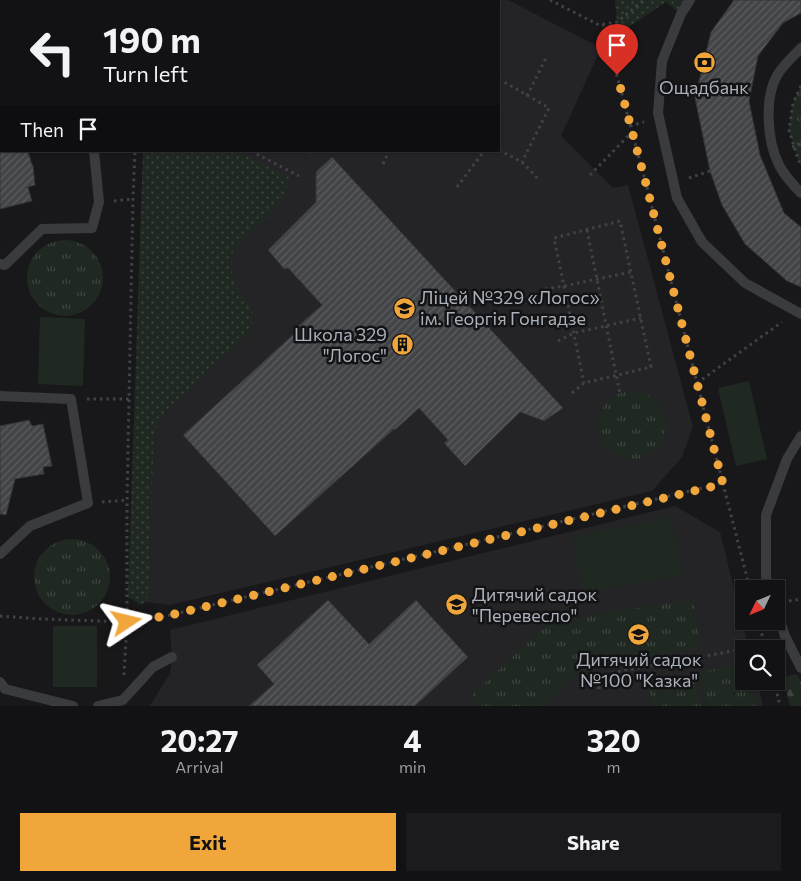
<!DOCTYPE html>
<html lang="en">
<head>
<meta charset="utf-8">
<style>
  body { margin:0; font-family:Commissioner,sans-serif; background:#1b1b1d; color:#f1f3f6; height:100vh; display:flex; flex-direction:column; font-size:19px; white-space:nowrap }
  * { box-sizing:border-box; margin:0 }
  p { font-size:16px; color:#9c9ea0 }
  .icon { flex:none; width:28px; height:28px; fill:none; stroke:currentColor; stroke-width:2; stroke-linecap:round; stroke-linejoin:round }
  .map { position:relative; height:706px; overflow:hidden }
  .sheet { display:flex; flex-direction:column; background:#121214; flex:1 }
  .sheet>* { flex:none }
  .hud { position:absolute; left:0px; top:0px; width:500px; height:152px; box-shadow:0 1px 4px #0004,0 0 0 1px #313234; background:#121214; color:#f1f3f6; overflow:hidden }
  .needle { width:32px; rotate:227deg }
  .buttons { position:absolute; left:735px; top:580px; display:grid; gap:10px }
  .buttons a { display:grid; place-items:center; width:50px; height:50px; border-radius:0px; background:#121214; box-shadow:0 1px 4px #0004,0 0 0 1px #313234; font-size:25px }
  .pin { position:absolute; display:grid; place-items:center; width:42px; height:42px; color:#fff; margin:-51px -21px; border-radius:50% 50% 50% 0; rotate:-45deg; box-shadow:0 0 5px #0007 }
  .pin .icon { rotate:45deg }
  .me { position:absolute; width:55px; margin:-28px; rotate:80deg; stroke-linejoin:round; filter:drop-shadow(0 0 4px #0008) }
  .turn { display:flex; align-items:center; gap:18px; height:105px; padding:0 20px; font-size:22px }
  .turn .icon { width:65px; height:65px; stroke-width:2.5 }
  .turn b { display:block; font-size:35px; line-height:42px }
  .then { display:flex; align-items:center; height:48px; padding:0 20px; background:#0003; gap:10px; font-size:19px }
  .eta { display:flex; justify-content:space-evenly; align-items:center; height:85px; text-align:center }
  .eta b { font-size:30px; font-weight:700; line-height:35px }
  .button { display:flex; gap:10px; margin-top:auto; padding:10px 20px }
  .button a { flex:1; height:58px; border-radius:0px; background:#f0a63b; color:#111; font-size:20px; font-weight:700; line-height:58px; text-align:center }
  .button a+a { background:#1b1b1d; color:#f1f3f6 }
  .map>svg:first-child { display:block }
  .built { fill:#242427 }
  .grass { fill:url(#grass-dots) }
  .forest { fill:url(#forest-firs) }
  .park { fill:url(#park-tufts) }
  .pitch { fill:#202921 }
  .building { fill:url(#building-hatch); stroke:#323336 }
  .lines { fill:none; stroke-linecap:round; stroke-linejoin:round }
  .path { stroke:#3f4246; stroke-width:3; stroke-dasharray:2.5 4; stroke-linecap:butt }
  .service { stroke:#393b3f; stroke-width:10 }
  .route { stroke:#f0a63b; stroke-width:9; stroke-dasharray:0 16.2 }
  .labels { text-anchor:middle; stroke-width:5; stroke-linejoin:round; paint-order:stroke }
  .poi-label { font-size:18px; fill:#abb1ba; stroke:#131315 }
</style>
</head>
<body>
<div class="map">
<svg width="801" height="706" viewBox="0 0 801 706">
  <defs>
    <pattern id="grass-dots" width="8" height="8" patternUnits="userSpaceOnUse" patternTransform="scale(1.25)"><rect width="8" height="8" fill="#202921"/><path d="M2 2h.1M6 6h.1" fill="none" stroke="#3e463f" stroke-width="1.8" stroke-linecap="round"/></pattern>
    <pattern id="forest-firs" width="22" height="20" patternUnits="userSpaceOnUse" patternTransform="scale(1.25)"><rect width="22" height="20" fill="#202921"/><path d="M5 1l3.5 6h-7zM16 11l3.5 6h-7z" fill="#3e463f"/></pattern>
    <pattern id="park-tufts" width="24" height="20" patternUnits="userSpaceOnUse" patternTransform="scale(1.25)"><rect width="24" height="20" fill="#202921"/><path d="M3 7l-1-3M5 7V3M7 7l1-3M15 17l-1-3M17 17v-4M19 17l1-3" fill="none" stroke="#3e463f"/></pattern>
    <pattern id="building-hatch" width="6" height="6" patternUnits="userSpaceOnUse" patternTransform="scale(1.25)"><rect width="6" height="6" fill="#424447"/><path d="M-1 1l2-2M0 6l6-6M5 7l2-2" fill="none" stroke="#5b5d5f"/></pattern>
  </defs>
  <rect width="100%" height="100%" fill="#18181a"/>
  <g class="built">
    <polygon points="182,0 508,0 601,48 561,136 613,188 628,185 693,427 682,457 652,491 170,605 145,602 147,151 499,151 499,1 182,1"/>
    <polygon points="675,506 720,532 749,649 744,649 744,681 757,681 763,706 150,706 170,673 172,657 170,630"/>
  </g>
  <g class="grass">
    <polygon points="615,0 690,0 681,14 666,2 618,34"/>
    <polygon points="143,151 236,151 289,177 284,199 266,218 233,249 231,268 235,286 250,305 253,315 250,332 165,411 154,433 148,596 145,602 141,605 128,597"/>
  </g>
  <polygon class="forest" points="797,674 801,682 801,706 790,706 783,677"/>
  <g class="park">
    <polygon points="801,86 801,165 798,159 789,130 793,103"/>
    <circle cx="65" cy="278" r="38"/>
    <circle cx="632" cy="425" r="34"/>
    <circle cx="72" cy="577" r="38"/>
    <polygon points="693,599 701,648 608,664 580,672 542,706 479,706 470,697 546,625 600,614"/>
    <polygon points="744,662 744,681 750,681 756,706 707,706 699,673"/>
    <polygon points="693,675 701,706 654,706 648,686"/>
  </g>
  <g class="pitch">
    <polygon points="40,317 85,319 83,386 38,384"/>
    <polygon points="749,381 767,459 736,466 718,388"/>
    <polygon points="671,517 682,575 583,594 572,537"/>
    <rect x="53" y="626" width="44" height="61"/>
  </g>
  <g class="building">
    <polygon points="734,0 801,0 801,13 783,23 758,56 749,101 760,155 784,213 801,227 801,287 787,281 745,244 722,205 710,171 695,98 711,32"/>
    <polygon points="0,151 28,151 32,165 33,165 35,185 28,187 32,201 0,209"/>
    <polygon points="332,157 563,408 544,421 520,412 465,466 444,443 448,440 419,408 395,430 394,429 275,536 183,435 297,331 295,329 322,305 288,268 284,269 268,250 316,202 316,172"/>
    <polygon points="29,420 32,426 43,424 52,466 43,467 44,474 15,479 6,515 0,514 0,426"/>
    <polygon points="328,600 369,644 416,600 468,657 415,706 249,706 274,684 257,665"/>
  </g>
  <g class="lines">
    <g class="path">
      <polyline points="244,0 245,1"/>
      <polyline points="476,0 477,1"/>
      <polyline points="550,0 599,25 617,22 644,0"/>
      <polyline points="165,1 166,0"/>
      <polyline points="603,24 645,180 750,589"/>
      <polyline points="499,79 549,108 522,162"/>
      <polyline points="801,86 793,103 789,130 798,159 801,165"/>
      <polyline points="527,96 547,56"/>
      <polyline points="630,126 644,122"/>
      <polyline points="792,147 801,144"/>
      <polyline points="499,150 522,162 540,181"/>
      <polyline points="251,151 299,176"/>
      <polyline points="310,151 313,157"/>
      <polyline points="383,164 389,151"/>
      <polyline points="590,175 632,132"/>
      <polyline points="689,178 710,171"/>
      <polyline points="457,187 484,151"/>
      <polyline points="114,201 133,199"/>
      <polyline points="587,230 620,394"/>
      <polyline points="545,289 564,286 631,272"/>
      <polyline points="558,341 574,333 641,318"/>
      <polyline points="697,383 782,322"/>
      <polyline points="572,393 584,383 651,367 620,221 554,238 584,383"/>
      <polyline points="87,399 129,399"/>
      <polyline points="102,502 127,500"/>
      <polyline points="789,601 801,599"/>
      <polyline points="0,616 42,619 127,622 152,617 162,617 723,483"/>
      <polyline points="758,621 766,649"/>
      <polyline points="746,649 764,643"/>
      <polyline points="776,671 785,668"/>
      <polyline points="124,675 127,622 127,500 133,199 135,151"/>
      <polyline points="774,681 780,706"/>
      <polyline points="599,689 600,675 744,649"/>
    </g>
    <g class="service">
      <polyline points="690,0 681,14 662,61 658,113 677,198 702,242 745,283 801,314"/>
      <path d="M801,48C794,55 786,63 780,71C763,94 767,141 779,165C785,176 793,185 801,193"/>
      <polyline points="0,97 1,98"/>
      <polyline points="0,264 5,265 42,229 92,228 99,202 94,151"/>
      <polyline points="0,396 71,399 88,503 30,526 0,554"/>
      <polyline points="770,589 766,577 766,515 787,459 801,436"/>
      <polyline points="776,610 785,636 801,668"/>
      <polyline points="0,682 5,689 73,706"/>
      <polyline points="98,706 123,700 153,667 172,657"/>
    </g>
  </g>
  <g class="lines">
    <polyline class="route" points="127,622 152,617 162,617 723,484 645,180 617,75"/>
  </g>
  <defs>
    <symbol id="bank-disc" viewBox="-11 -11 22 22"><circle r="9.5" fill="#f0a63b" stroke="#131315"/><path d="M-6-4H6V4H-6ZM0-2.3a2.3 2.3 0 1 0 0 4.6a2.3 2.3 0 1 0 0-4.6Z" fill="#111"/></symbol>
    <symbol id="school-disc" viewBox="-11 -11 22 22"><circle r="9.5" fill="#f0a63b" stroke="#131315"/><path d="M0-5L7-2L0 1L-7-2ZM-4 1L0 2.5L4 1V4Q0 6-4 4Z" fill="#111"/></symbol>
    <symbol id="building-disc" viewBox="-11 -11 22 22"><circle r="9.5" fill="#f0a63b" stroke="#131315"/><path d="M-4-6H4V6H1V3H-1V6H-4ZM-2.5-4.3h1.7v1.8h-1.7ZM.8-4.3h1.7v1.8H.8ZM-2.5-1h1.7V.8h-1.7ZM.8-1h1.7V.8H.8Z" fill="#111"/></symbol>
  </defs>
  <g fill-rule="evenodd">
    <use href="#bank-disc" x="692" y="50" width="25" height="25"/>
    <use href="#school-disc" x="392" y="296" width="25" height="25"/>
    <use href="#building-disc" x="390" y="332" width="25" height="25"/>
    <use href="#school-disc" x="444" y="592" width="25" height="25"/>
    <use href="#school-disc" x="626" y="622" width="25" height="25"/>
  </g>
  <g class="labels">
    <g class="poi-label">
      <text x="704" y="94">Ощадбанк</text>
      <text x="420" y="304" text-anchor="start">Ліцей №329 «Логос»<tspan x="420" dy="21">ім. Георгія Гонгадзе</tspan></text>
      <text x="387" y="341" text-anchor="end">Школа 329<tspan x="387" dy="21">"Логос"</tspan></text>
      <text x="472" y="601" text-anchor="start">Дитячий садок<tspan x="472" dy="21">"Перевесло"</tspan></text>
      <text x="639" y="666">Дитячий садок<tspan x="639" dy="21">№100 "Казка"</tspan></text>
    </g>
  </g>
</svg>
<div class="buttons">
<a><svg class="needle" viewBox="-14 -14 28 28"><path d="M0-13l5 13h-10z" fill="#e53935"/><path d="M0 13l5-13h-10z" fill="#9c9ea0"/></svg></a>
<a><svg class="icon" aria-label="search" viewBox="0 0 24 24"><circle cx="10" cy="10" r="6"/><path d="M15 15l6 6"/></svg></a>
</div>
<div class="pin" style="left:617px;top:75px;background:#d93025"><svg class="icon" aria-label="arrive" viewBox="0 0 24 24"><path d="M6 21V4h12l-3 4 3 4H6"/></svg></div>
<svg class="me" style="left:127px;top:622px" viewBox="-20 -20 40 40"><path d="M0-17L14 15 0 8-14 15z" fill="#f0a63b" stroke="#fff" stroke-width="4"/></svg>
<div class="hud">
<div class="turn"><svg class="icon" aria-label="left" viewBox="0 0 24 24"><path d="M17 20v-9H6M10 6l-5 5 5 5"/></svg><div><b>190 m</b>Turn left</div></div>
<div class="then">Then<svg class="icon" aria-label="arrive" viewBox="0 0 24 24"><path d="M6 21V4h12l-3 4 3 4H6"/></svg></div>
</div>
</div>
<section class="sheet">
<div class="eta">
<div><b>20:27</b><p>Arrival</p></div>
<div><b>4</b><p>min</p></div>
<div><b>320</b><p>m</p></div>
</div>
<div class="button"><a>Exit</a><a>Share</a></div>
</section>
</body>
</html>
